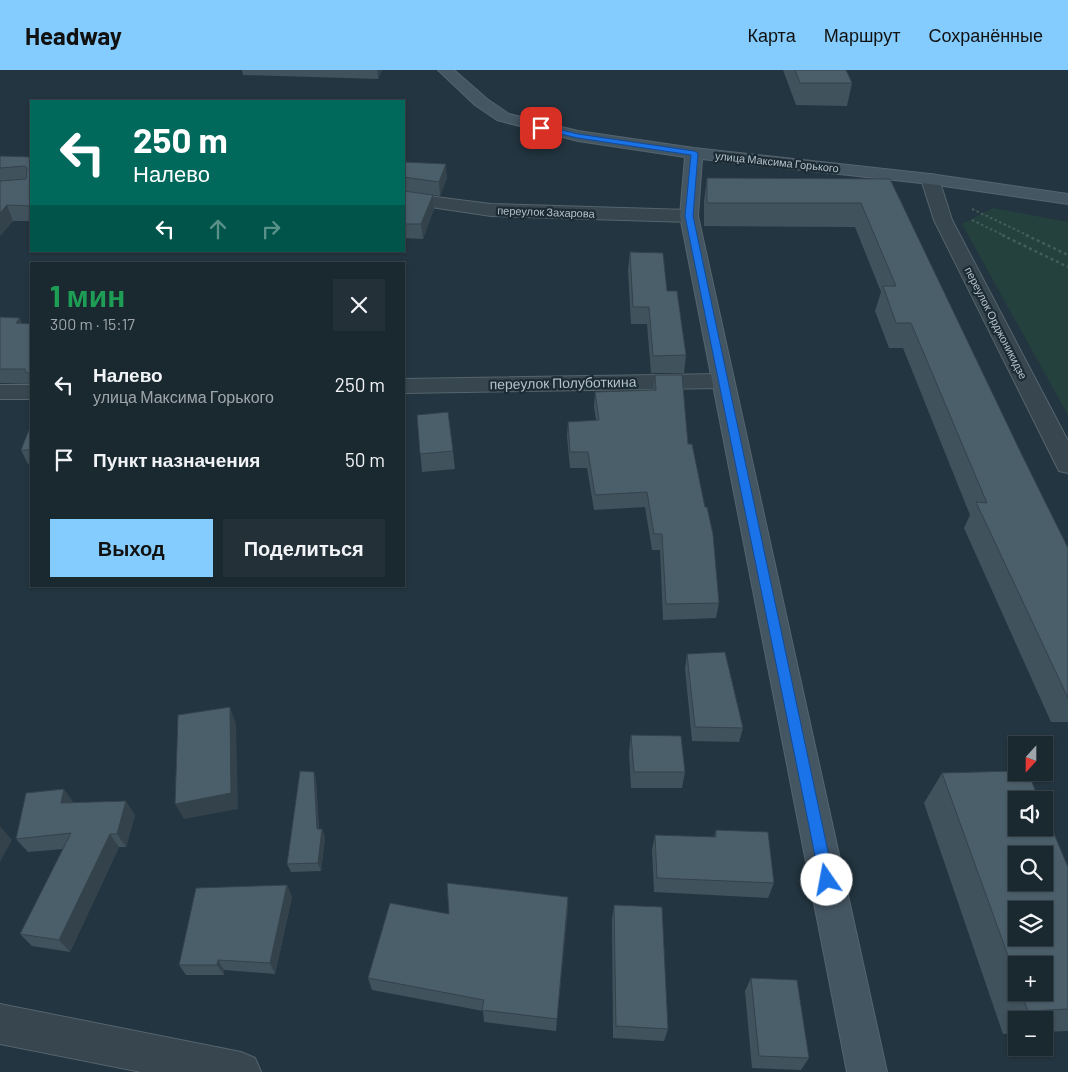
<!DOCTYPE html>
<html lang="ru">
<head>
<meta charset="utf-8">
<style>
  body { margin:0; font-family:Barlow,sans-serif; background:#233038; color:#f1f3f6; height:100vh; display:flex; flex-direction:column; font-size:19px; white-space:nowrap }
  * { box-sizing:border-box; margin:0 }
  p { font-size:16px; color:#9fa6ab }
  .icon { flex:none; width:28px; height:28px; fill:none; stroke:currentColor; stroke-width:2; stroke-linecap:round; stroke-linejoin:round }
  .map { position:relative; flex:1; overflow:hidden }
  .side { position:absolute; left:30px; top:192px; width:375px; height:325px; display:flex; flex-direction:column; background:#1a2830; border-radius:0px; box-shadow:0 1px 4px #0004,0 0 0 1px #38444c }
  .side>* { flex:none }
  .banner { position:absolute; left:30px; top:30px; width:375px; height:152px; border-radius:0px; box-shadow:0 1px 4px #0004,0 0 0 1px #38444c; background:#00695c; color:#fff; overflow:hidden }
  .needle { width:32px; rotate:201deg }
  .buttons { position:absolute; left:1008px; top:666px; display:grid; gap:10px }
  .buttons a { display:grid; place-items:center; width:45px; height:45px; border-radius:0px; background:#1a2830; box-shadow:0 1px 4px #0004,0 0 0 1px #38444c; font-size:25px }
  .pin { position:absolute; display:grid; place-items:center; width:42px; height:42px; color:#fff; margin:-21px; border-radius:10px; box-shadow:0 2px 8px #0006 }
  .me { position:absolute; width:55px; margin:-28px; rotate:348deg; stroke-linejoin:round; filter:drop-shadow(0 0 4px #0008) }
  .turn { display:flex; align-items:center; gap:18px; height:105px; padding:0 20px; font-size:22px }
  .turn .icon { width:65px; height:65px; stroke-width:2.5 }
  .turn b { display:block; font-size:35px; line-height:42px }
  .lanes { display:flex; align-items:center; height:48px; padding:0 20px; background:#0003; justify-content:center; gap:25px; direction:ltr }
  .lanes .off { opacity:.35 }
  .round { display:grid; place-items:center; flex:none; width:52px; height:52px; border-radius:0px; background:#233038 }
  .summary { display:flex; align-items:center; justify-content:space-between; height:85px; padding:0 20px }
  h1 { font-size:30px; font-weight:700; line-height:38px; color:#1e9e55 }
  .button { display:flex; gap:10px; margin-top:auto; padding:10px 20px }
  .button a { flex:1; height:58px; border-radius:0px; background:#84ccfe; color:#111; font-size:20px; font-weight:700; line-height:58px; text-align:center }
  .button a+a { background:#233038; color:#f1f3f6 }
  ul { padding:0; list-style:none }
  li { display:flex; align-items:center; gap:15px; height:75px; padding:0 20px }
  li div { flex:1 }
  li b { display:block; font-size:19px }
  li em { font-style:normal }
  header { display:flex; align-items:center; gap:30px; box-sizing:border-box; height:70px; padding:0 25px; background:#84ccfe; color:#111 }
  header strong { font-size:24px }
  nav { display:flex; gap:28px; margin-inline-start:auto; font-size:18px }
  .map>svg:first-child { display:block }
  .green { fill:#25413e }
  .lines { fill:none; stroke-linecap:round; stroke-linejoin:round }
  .minor-casing { stroke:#55646d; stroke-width:2 }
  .tertiary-casing { stroke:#55646d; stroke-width:2 }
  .secondary-casing { stroke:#55646d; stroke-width:2 }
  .path-far1 { stroke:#435d5a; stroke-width:2; stroke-dasharray:2.5 2.5; stroke-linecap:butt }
  .path { stroke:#435d5a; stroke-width:2.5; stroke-dasharray:3 3; stroke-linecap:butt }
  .minor { fill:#37464f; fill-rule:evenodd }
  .tertiary { fill:#37464f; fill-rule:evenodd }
  .secondary { fill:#455663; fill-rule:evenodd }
  .wall { fill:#40525c; fill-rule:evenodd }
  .shaded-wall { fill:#34424b }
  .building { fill:#4b5f6b; stroke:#34424b; fill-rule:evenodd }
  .route { fill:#1a73e8; stroke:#114b97 }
  .labels { text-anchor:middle; stroke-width:4.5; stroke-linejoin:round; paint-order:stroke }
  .far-street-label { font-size:11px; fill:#b3c1ca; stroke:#1c2b34 }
  .street-label { font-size:14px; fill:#b3c1ca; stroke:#1c2b34 }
</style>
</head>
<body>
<header>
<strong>Headway</strong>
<nav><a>Карта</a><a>Маршрут</a><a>Сохранённые</a></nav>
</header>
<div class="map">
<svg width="1068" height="1002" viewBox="0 0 1068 1002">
  <rect width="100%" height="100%" fill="#233540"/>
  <polygon class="green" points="993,138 1068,152 1068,345 962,154"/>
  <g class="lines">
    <defs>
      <g id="minor">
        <polygon points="930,104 936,105 939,109 952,150 1068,371 1068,403 1059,401 1056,395 934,150 921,109 924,105"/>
        <polygon points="404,123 491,134 689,140 696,142 698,146 696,150 689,152 491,146 404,133"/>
        <polygon points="723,304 731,306 734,311 731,316 723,318 404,323 404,309"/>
        <rect x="0" y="315" width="31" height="14"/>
      </g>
      <polygon id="tertiary" points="0,934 241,982 255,988 261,1002 141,1002 0,974"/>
      <polygon id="secondary" points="438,0 454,0 487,29 509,44 578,61 694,78 930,104 1068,124 1068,134 930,114 702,89 698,146 887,1002 847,1002 680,146 685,87 578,71 497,50 475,35"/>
    </defs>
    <use href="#minor" class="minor-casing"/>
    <use href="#tertiary" class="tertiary-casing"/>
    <use href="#secondary" class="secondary-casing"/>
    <g class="path-far1">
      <polyline points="972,139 1029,166"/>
      <polyline points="972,150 1005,166"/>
    </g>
    <g class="path">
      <polyline points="1002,165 1068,197"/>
      <polyline points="1026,165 1068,185"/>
    </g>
    <use href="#minor" class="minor"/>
    <use href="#tertiary" class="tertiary"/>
    <use href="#secondary" class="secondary"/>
  </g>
  <g class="wall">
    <polygon points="242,0 382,0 378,9 243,5"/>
    <polygon points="783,0 846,0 852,13 847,36 796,35"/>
    <polygon points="0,86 31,87 31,151 13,151 0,166"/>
    <polygon points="404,92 447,108 440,126 411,122 433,125 434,139 423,169 404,168"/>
    <polygon points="707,108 890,109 1021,383 1068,478 1068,652 1051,652 964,458 970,445 903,278 889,278 875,241 881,222 855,157 704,156 704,131"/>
    <polygon points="630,182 667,221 686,285 684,303 651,303 647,254 631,254 628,200"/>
    <polygon points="0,247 23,254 31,254 31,314 0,313"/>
    <polygon points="655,305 688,374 719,533 716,548 663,550 660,480 652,480 645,437 594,440 587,398 570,398 567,367 568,352 596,350 594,337 595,322 653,320"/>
    <polygon points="417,345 453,381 455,399 422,402"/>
    <polygon points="31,355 31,394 28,394 21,380"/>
    <polygon points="687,584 743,658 739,672 692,671 685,598"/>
    <polygon points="631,665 685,702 682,718 631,718 629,682"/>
    <polygon points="314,702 316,710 319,759 322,759 325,767 321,801 291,802 287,794"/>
    <path d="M942,703L1068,797V961L1044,962V950H1016V963L1003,964L924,733ZM1016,895L1044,922H1016Z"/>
    <polygon points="74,732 135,745 126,777 119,777 70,882 32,876 20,864 63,779 28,782 16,769"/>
    <polygon points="716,760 774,813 768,828 654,822 652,780 655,765 714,767"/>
    <polygon points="287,815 292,827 275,904 224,900 224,905 186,905 179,895"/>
    <polygon points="568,827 556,961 484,952 483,941 372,920 368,908 449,844"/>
    <polygon points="614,835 668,959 664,971 613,968 612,849"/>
    <polygon points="751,908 809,988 801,1000 752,998 745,921"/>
  </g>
  <g class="shaded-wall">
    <polygon points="377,0 382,0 378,9"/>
    <polygon points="446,94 447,108 440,126 439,112"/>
    <polygon points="433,125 434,139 423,169 421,154"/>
    <polygon points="7,135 13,151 0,166 0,143"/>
    <polygon points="20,248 26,261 16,253"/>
    <polygon points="230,637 236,654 238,739 184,749 175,734"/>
    <polygon points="314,702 316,710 319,767 317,759"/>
    <polygon points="64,719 74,733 61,733"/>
    <polygon points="126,731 135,745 126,777 117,764"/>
    <polygon points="0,756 12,770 0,792"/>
    <polygon points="322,759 325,767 321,801 318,793"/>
    <polygon points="110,764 119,777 70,882 59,870"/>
    <polygon points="287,815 292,827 275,904 270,893"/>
    <polygon points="568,827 568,841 556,961 557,949"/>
    <polygon points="218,890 224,900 224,905 217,895"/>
  </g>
  <g class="building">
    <polygon points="795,0 846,0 852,13 800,13"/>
    <polygon points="0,86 31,87 31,136 7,135 0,143 0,111 26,109 27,98 25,96 0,98"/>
    <polygon points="404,92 446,94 439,112 404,107"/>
    <polygon points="707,108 890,109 1021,383 1068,478 1068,628 976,432 987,433 911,253 896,253 883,216 896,216 861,133 707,133"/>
    <polygon points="404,121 433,125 421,154 404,154"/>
    <polygon points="630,182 663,183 667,221 677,221 686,285 653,286 649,237 633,237"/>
    <polygon points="0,247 20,248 16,253 31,254 31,303 26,303 25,299 0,299"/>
    <polygon points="655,305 682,305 688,374 692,374 705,437 707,437 713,464 719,533 666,534 662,464 654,464 647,422 595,425 588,382 570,382 568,352 599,350 595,322 656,320"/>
    <polygon points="448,342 453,381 420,384 417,345"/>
    <polygon points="31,355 31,380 21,380"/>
    <polygon points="725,582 743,658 695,657 687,584"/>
    <polygon points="230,637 231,723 175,734 178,645"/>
    <polygon points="631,665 681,666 685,702 634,702"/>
    <polygon points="300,701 314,702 317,759 322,759 318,793 287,794"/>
    <path d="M1016,701V702H1028L1039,730H1016V758H1044V740L1068,797V939L1028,941L1021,922H1044V895H1016V908L942,703ZM1016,785H1044V812H1016ZM1016,840H1044V868H1016Z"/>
    <polygon points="64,719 61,733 126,731 117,764 110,764 59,870 20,864 71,763 16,769 26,723"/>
    <polygon points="716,760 768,762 774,813 657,808 655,765 716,767"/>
    <polygon points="447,813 568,827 557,949 482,940 484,930 368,908 390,833 449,844"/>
    <polygon points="287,815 270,893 218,890 217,895 179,895 196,818"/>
    <polygon points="614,835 662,837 668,959 616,956"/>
    <polygon points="751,908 797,910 809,988 759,986"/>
  </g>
  <polygon class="route" points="541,55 578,64 694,81 698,83 693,146 834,810 832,815 827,817 822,815 820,810 685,146 691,85 578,68 539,59 539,56"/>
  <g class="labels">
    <g class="far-street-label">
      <text transform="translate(777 92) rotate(6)" y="4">улица Максима Горького</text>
      <text transform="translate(546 142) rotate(2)" y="4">переулок Захарова</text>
      <text transform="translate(996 253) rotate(63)" y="4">переулок Орджоникидзе</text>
    </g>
    <g class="street-label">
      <text transform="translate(563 313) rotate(-1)" y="5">переулок Полуботкина</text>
    </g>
  </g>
</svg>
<div class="buttons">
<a><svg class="needle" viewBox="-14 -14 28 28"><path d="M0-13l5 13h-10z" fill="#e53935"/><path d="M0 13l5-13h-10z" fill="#9fa6ab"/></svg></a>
<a><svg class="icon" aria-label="sound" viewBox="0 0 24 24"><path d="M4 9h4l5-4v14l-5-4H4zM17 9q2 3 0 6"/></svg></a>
<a><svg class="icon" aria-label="search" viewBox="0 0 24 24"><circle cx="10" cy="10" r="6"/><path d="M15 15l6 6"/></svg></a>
<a><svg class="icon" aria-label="layers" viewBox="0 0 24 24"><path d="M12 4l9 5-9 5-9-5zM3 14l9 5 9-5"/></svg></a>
<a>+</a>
<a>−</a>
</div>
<div class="pin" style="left:541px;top:58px;background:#d93025"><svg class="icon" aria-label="arrive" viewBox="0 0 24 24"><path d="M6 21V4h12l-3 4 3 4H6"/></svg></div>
<svg class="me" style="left:827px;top:810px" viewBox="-20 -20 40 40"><circle r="19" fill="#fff"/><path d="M0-13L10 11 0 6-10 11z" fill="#1a73e8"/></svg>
<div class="banner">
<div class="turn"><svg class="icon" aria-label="left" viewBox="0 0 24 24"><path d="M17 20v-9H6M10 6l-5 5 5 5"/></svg><div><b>250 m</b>Налево</div></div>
<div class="lanes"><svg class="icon" aria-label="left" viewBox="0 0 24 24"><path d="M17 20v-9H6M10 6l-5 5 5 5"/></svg><svg class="icon off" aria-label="ahead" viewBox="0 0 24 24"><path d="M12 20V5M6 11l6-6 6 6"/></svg><svg class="icon off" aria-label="right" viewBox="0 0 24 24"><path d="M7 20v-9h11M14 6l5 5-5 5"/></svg></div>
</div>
<section class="side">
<div class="summary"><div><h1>1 мин</h1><p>300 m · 15:17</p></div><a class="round"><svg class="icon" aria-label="close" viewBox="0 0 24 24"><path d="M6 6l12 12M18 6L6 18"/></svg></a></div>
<ul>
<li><svg class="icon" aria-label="left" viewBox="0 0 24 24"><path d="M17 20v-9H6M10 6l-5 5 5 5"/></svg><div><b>Налево</b><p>улица Максима Горького</p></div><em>250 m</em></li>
<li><svg class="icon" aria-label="arrive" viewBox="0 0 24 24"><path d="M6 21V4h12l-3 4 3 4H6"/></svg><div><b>Пункт назначения</b></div><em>50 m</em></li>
</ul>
<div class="button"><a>Выход</a><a>Поделиться</a></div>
</section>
</div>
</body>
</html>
